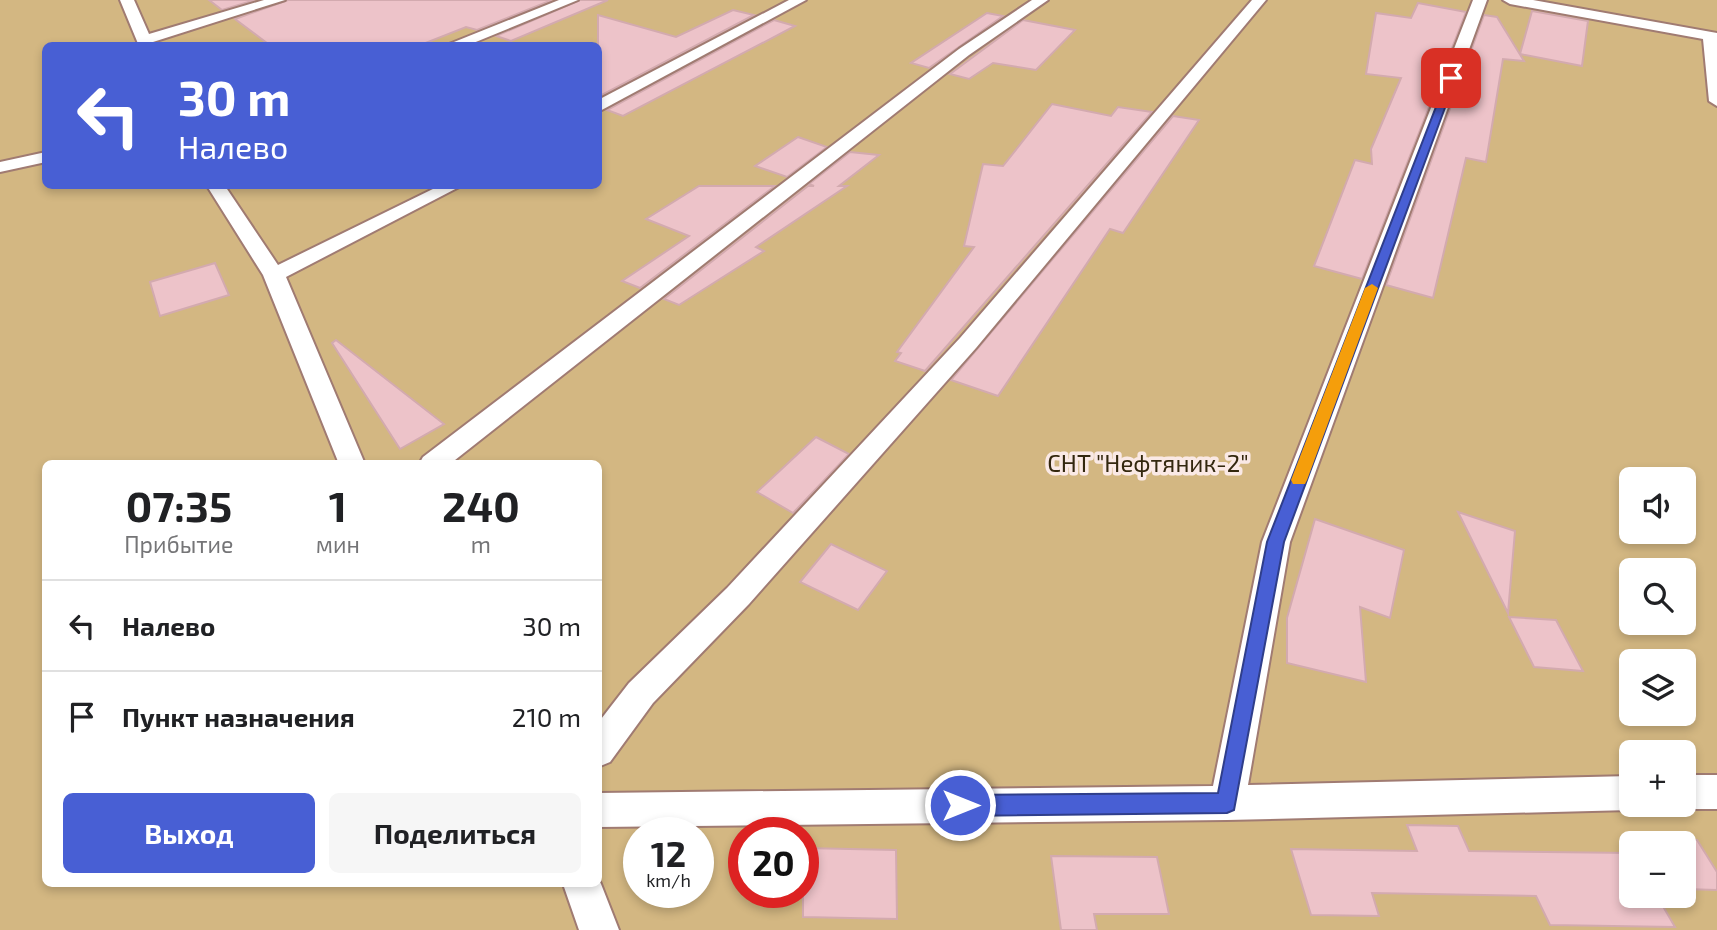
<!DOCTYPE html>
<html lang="ru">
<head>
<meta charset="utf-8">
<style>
  body { margin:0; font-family:"Exo 2",sans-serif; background:#f6f6f6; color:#202124; height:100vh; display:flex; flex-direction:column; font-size:26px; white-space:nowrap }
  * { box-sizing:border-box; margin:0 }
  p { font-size:23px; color:#757577 }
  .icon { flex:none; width:38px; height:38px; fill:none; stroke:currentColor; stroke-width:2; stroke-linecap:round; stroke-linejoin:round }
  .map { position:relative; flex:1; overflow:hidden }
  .drawer { position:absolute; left:42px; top:460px; width:560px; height:427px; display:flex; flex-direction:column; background:#fff; border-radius:10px; box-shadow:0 4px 10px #0003 }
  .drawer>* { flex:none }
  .hud { position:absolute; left:42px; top:42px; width:560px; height:147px; border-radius:10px; box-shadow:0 4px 10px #0003; background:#485fd4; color:#fff; overflow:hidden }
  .fabs { position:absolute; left:1619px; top:467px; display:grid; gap:14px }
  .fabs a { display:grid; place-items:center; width:77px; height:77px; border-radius:10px; background:#fff; box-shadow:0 4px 10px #0003; font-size:35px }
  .speed { position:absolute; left:623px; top:817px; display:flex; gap:14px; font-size:35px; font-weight:700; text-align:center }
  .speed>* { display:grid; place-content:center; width:91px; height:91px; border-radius:50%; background:#fff; box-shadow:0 4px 10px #0003; line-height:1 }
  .speed small { font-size:18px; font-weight:400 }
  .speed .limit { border:10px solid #d22; background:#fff; color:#111 }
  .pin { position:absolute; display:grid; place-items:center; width:60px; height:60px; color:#fff; margin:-30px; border-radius:14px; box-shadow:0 4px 10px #0006 }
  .me { position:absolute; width:77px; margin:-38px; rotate:90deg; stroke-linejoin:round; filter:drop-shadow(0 0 5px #0008) }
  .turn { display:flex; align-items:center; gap:24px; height:147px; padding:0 21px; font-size:32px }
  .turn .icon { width:91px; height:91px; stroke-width:2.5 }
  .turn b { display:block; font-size:49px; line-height:60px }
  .eta { display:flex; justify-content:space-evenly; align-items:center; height:119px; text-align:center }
  .eta b { font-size:42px; font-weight:700; line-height:49px }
  .primary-button { display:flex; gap:14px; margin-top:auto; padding:14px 21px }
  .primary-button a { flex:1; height:80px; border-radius:10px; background:#485fd4; color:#fff; font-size:28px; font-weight:700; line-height:80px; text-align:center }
  .primary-button a+a { background:#f6f6f6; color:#202124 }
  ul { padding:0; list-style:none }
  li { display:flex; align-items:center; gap:21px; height:91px; padding:0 21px; border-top:2px solid #e0e0e0 }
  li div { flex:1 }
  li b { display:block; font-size:26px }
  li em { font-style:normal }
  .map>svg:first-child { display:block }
  .green { fill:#d3b782; fill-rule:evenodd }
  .building { fill:#edc3c9; stroke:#d3aaaf; stroke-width:2 }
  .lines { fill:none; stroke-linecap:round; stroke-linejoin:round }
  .service-casing { stroke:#a07b72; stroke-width:4 }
  .service { fill:#fff; fill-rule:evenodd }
  .route { fill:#485fd4; stroke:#2f3e8a; stroke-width:2 }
  .slow { fill:#f59e0b }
  .labels { text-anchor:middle; stroke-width:7; stroke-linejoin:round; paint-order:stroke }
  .park-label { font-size:24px; fill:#33270e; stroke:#fae9e5 }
</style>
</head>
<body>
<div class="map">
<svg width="1717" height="930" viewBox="0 0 1717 930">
  <rect width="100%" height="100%" fill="#fae9e5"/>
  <path class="green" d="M0,0H1717V930H0ZM46,46H598V186H46ZM46,464H598V884H46ZM1631,480H1684V532H1631ZM1631,570H1684V623H1631ZM1631,662H1684V714H1631ZM1631,752H1684V805H1631ZM639,833H698V892H639ZM744,833H803V892H744ZM1631,844H1684V896H1631Z"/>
  <g class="building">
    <polygon points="209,0 255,0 222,10"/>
    <polygon points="288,0 552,0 477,30 466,27 418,46 271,46 235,19"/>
    <polygon points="580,0 608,0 511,41 496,36"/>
    <polygon points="1418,3 1466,12 1362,279 1314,266 1355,160 1372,164 1371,149 1401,78 1366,74 1376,13 1411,18"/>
    <polygon points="733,10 754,15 598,97 598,15 676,37"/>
    <polygon points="1532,11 1588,21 1582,66 1520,54"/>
    <polygon points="987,13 1003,16 929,68 911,63"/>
    <polygon points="1484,15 1497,17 1524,61 1503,59 1486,162 1466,158 1433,298 1386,285"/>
    <polygon points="774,20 795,26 623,116 607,110"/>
    <polygon points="1023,20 1075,30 1036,70 993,63 969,79 950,74"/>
    <polygon points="1052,104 1111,116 1118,107 1152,112 925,371 895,361 901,353 897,352 974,247 964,246 983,164 1003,166"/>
    <polygon points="1173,116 1199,120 1123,233 1110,229 998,396 951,380"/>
    <polygon points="798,137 827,147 787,177 755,166"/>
    <polygon points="850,152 879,155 839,186 847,186 756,247 764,251 679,305 664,299 808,186 814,186 809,184"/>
    <polygon points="699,186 775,186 640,288 622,281 689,236 646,219"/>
    <polygon points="215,263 229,295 160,316 150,282"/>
    <polygon points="336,340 444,424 400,449 332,343"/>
    <polygon points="816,437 849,454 793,513 757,492"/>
    <polygon points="1458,512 1515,531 1508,613"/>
    <polygon points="1315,519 1404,550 1390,618 1360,607 1366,682 1287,663 1287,618"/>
    <polygon points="831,544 887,571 858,610 800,582"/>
    <polygon points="1509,617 1556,620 1583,671 1534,667"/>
    <polygon points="1407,825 1458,826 1469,851 1631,853 1631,896 1657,896 1675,927 1550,925 1536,896 1372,893 1379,916 1311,915 1291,849 1417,851"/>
    <polygon points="1649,839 1697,840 1717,872 1717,890 1684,889 1684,844 1651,844"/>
    <polygon points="803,848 896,850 897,919 803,917"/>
    <polygon points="1051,856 1157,857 1169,914 1094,914 1097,930 1061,930"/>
  </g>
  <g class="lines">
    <defs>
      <g id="service">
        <polygon points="120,0 134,0 149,34 264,0 285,0 153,42 154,46 139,46"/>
        <polygon points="559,0 578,0 466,46 444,46"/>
        <polygon points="789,0 806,0 598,112 598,100"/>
        <polygon points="1032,0 1048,0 969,55 450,464 419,464 423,457 959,49"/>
        <polygon points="1252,0 1266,0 976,348 749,604 653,703 610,762 598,767 598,723 629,683 727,588 960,338"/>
        <polygon points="1473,0 1487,0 1290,542 1248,785 1631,776 1631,805 1643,805 1631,810 1227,820 598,827 598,793 1213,786 1262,542"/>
        <polygon points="1503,0 1533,0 1717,33 1717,106 1709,101 1703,39 1510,4"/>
        <polygon points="46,152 46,162 0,172 0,162"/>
        <polygon points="207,186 225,186 278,265 439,186 461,186 286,277 365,464 339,464 263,275"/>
        <polygon points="1684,775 1717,775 1717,809 1684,809 1674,805 1684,805"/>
        <polygon points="598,878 601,884 619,930 579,930 563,884 598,884"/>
      </g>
    </defs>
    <use href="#service" class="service-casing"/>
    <use href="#service" class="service"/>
  </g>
  <polygon class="route" points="1448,76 1456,78 1284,542 1234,810 1227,813 960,816 953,813 949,805 953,798 960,795 1218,793 1267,542"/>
  <polygon class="slow" points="1372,284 1378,288 1307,480 1305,484 1293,484 1291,480 1365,288"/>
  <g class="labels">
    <g class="park-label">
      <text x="1148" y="472">СНТ "Нефтяник-2"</text>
    </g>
  </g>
</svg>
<div class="fabs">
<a><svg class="icon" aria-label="sound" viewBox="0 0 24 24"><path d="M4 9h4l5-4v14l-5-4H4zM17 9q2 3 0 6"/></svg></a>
<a><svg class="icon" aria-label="search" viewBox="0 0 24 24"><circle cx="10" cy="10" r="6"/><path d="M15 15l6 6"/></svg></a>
<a><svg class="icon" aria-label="layers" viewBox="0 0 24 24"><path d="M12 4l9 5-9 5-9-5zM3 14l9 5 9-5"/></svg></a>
<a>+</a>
<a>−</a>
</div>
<div class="speed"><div>12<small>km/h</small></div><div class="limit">20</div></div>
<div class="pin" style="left:1451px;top:78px;background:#d93025"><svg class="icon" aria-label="arrive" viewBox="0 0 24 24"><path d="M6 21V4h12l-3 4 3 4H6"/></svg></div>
<svg class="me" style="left:960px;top:805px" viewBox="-20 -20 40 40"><circle r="17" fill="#485fd4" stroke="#fff" stroke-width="3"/><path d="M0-11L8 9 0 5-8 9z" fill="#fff"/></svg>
<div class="hud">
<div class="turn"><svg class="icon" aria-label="left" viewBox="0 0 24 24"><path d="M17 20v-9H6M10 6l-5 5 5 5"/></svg><div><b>30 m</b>Налево</div></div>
</div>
<section class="drawer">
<div class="eta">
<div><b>07:35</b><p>Прибытие</p></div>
<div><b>1</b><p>мин</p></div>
<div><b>240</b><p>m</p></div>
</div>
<ul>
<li><svg class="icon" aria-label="left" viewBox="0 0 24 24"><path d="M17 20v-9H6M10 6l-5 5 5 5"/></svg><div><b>Налево</b></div><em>30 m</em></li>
<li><svg class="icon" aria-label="arrive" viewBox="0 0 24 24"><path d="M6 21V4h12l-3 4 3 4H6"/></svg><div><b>Пункт назначения</b></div><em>210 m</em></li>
</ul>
<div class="primary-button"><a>Выход</a><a>Поделиться</a></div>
</section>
</div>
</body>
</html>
